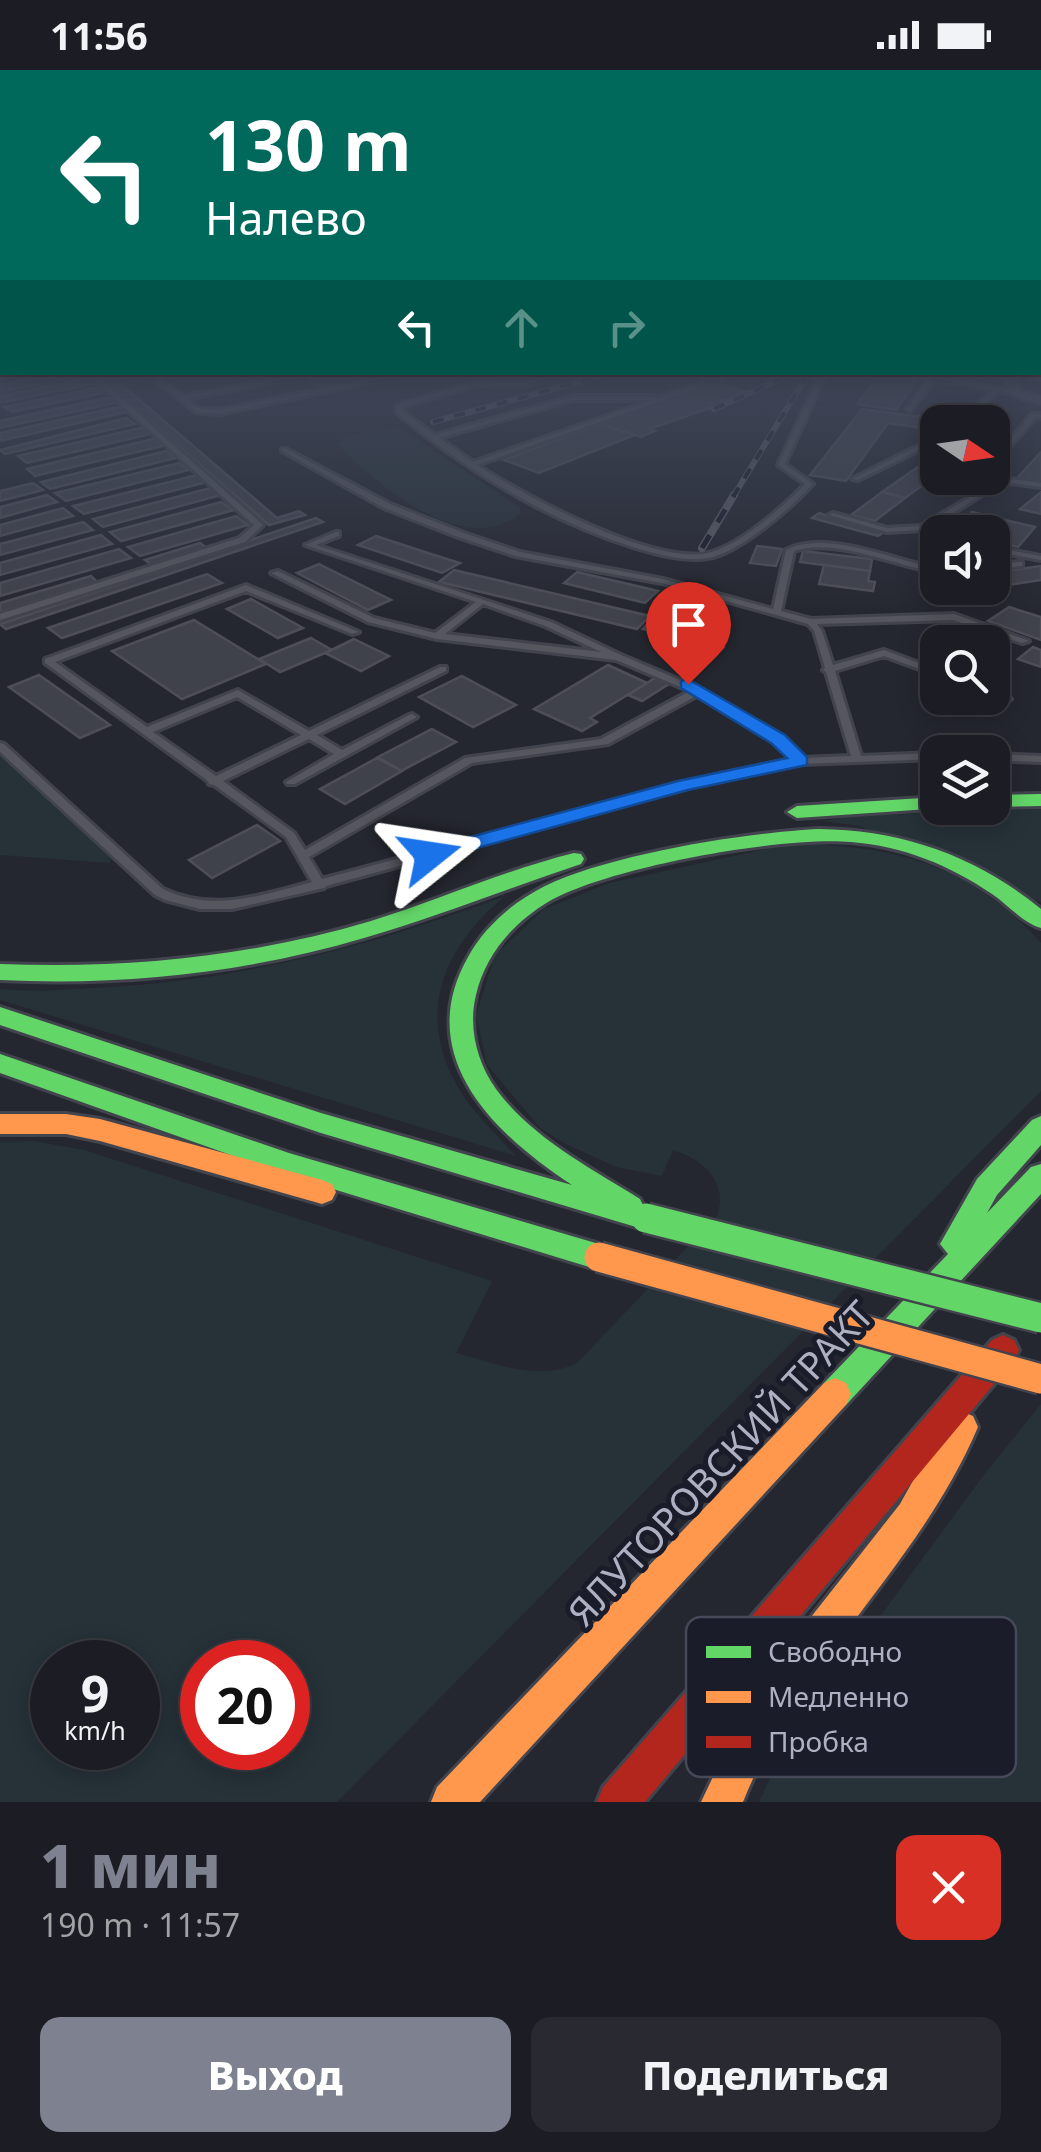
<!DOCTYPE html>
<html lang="ru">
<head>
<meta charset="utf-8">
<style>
  body { margin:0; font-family:"Noto Sans",sans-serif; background:#292a31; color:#f1f3f6; height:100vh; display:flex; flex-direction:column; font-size:38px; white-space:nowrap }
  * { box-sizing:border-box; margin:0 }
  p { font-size:32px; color:#a0a2a6 }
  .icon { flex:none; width:55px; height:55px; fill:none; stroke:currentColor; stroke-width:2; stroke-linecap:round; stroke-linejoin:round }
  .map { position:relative; height:1732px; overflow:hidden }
  .drawer { display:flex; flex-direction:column; background:#1c1d24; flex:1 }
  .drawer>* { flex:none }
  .hud { position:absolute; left:0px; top:0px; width:1042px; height:305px; box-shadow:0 5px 25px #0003,0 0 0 2px #3a3b41; background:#00695c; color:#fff; overflow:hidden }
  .needle { width:65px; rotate:103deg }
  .buttons { position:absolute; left:920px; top:335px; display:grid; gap:20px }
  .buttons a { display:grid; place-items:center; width:90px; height:90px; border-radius:20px; background:#1c1d24; box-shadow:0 5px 25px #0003,0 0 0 2px #3a3b41; font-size:50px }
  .speed { position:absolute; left:30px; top:1570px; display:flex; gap:20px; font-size:50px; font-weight:700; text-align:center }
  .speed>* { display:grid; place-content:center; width:130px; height:130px; border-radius:50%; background:#1c1d24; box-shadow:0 5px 25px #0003,0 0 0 2px #3a3b41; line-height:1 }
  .speed small { font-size:25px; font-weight:400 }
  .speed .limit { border:15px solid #d22; background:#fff; color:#111 }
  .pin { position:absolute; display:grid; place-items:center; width:85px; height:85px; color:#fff; margin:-102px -42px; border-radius:50% 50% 50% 0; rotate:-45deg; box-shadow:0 0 10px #0007 }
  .pin .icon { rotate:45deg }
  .me { position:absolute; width:110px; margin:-55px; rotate:75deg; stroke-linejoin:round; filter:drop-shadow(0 0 8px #0008) }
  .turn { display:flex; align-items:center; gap:35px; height:210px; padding:0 40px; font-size:45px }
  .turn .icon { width:130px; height:130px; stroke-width:2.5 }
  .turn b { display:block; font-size:70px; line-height:85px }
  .lanes { display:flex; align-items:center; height:95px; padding:0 40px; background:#0003; justify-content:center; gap:50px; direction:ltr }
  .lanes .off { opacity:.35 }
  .round { display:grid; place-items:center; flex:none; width:105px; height:105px; border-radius:20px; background:#292a31 }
  .overview { display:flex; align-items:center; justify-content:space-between; height:170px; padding:0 40px }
  h1 { font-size:60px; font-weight:800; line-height:75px; color:#7e818f }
  .primary-button { display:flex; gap:20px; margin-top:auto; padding:20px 40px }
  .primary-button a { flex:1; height:115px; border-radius:20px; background:#7e818f; color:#fff; font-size:40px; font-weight:800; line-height:115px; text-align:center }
  .primary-button a+a { background:#292a31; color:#f1f3f6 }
  .status { display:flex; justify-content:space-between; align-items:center; height:70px; padding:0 50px; background:#1c1d24; direction:ltr }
  .status svg { height:28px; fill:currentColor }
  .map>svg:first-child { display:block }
  .green { fill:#263138; fill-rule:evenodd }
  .building { fill:#40424b; stroke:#4d4e58; stroke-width:2.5 }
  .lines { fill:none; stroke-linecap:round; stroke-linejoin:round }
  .lane-casing { stroke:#42444d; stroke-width:6 }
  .street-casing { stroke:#42444d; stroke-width:5 }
  .fast-casing { stroke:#42444d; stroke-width:6 }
  .slow-casing { stroke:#42444d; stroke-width:6 }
  .jam-casing { stroke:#42444d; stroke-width:6 }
  .lane { fill:#55565e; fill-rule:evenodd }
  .street { fill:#55565e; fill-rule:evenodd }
  .fast { fill:#63d668; fill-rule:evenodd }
  .slow { fill:#ff974d; fill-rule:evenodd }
  .jam { fill:#b3261e; fill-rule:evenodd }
  .rail-far1-casing { stroke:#585a62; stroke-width:6 }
  .rail-casing { stroke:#585a62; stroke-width:8 }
  .rail-far1 { stroke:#1a1c2a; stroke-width:4; stroke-dasharray:11; stroke-linecap:butt }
  .rail { stroke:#1a1c2a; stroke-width:5; stroke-dasharray:15; stroke-linecap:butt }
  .fast-bridge-casing { stroke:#42434c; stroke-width:34; stroke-linecap:butt }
  .slow-bridge-casing { stroke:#42434c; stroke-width:34; stroke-linecap:butt }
  .fast-bridge { stroke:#63d668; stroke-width:29 }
  .slow-bridge { stroke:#ff974d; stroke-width:29 }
  .route { fill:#1a73e8; stroke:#114b97; stroke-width:2.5 }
  .labels { text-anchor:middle; stroke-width:10; stroke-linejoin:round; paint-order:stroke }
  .near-street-label { font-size:38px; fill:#aeb1c2; stroke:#1a1c2a }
  .key { fill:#1a1c2a; stroke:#464958; stroke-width:2.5 }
  .key-label { font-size:28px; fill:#aeb1c2 }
</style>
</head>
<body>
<div class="status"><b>11:56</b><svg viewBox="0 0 49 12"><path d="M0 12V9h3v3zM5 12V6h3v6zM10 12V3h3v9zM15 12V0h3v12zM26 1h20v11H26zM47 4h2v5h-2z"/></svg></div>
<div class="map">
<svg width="1041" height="1732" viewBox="0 0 1041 1732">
  <rect width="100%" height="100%" fill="#252730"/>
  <g class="green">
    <path d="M398,357L520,438V444C462,489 378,415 337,374L343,367Z"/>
    <polygon points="0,686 112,789 109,793 0,785"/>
    <polygon points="1041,739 1041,832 859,756 823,751 854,746"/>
    <path d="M789,774C892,775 970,793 1041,873V1021L337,1732H0V1072L34,1071L84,1080L492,1211L456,1283C498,1294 535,1311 576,1294L717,1146C729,1113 703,1089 673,1080L662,1106L616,1097L564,1073L540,1058L487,995L476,945L495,885L544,839L609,813ZM52,1592H138V1678H52ZM202,1592H288V1678H202Z"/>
    <path d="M505,826C442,878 414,947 461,1022C476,1046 497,1065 516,1086L0,930V919C36,923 72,919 108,917C247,909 375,875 505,826Z"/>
    <polygon points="1041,1334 1041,1732 759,1732 785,1676 983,1406"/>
  </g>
  <g class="building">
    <polygon points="64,302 84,305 0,322 0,315"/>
    <polygon points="94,302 107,302 277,448 299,441 305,445 269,455"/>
    <polygon points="345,302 402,302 324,318 308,310"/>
    <polygon points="882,302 919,307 896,340 857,334"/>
    <polygon points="89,308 97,313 0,333 0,326"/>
    <polygon points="716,313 744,321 737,323 744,325 710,334 716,336 649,359 655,361 641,367 600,354"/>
    <polygon points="100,317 108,322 12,342 4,337"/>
    <polygon points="110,327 119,332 0,358 0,351"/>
    <polygon points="118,337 127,342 0,371 0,363"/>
    <polygon points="862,339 945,350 938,352 938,360 888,353 846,411 810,405"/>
    <polygon points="126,348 135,354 5,384 0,380"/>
    <polygon points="600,354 635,365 539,403 504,390"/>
    <polygon points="145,357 155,363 27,393 18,386"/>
    <polygon points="157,368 167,375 35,406 27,399"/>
    <polygon points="166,381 176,388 50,419 41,412"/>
    <polygon points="1041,382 1041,413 1017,408"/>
    <polygon points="925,392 938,395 938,404 905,428 882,422"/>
    <polygon points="179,393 189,400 66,431 55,423"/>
    <polygon points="197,405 207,412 84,444 73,436"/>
    <polygon points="33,413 43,420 0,431 0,421"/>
    <polygon points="210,418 221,425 103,457 93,449"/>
    <polygon points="882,422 905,428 875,451 851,445"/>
    <polygon points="1041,422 1041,444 1020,439"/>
    <polygon points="47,425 57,432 0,448 0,437"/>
    <polygon points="221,432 234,440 121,471 110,462"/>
    <polygon points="63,438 73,446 0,466 0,455"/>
    <polygon points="972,442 1035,457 1018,477 992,471 992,462 954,461"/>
    <polygon points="819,443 884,462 878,466 812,448"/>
    <polygon points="236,446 248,455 140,486 128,477"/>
    <polygon points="316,448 323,452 6,559 0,554"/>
    <polygon points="83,452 93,460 0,485 0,474"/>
    <polygon points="101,465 112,474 0,505 0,493"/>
    <polygon points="376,466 431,484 460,493 442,503 358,475"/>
    <polygon points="200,473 208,479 153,496 145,490"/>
    <polygon points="757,476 782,479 776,496 750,493"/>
    <polygon points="119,479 131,488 0,526 0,513"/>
    <polygon points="803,481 872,489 870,501 800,492"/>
    <polygon points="319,494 391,530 368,540 297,503"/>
    <polygon points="824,495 870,501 868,511 875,512 873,521 819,514"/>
    <polygon points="1041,496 1041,510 989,518 992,518 992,503"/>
    <polygon points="454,500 650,546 637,559 439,512"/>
    <polygon points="577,502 658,521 645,533 564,513"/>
    <polygon points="207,504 222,513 62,568 48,558"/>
    <polygon points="91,506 99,514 0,543 0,533"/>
    <polygon points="691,523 720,530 700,550 670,542"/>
    <polygon points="251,529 303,558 278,568 227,539"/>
    <polygon points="1009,537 1041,547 1041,570 988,551"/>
    <polygon points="653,547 705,558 695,571 643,559"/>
    <polygon points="194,550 266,594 182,629 112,581"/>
    <polygon points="943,562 973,571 938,572 938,580 927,576"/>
    <polygon points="705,566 725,572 719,577 723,578 704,595 680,588"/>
    <polygon points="311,568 332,580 280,602 259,589"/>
    <polygon points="354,569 389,586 361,601 325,583"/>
    <polygon points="1033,577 1041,580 1041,597 1018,589"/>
    <polygon points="608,595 647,613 590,648 597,652 582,661 534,639"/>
    <polygon points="39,605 110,655 80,668 9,617"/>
    <polygon points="462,606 516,635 473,657 419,627"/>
    <polygon points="655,608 669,614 642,631 628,625"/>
    <polygon points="432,659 456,672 401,701 378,687"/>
    <polygon points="377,688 402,701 345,734 320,719"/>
    <polygon points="257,755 280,771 212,808 189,790"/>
  </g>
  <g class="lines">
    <defs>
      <g id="lane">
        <polygon points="85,302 92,302 263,455 245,472 0,550 0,544 239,468 254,455"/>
        <polygon points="144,302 151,302 183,326 311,302 326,302 187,329 200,339 219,340 403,302 417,302 219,344 196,342"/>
        <path d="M559,302H570L524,316L477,315L402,337V341L435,365L573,326H655L658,328L732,302H742L477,395C523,425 659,499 712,482C743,472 782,438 805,414L778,395L821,302H827L785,394L813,414C792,437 738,484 708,488C683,492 656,484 633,477C547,450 464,399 396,342L397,335L477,311L524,312ZM573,330H653L473,392L439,368Z"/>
        <polygon points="906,302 932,305 936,302 937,306 1018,322 1015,324 999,321 962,352 956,352 994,320 935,309 910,341 907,339 929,308"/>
        <polygon points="1032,344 1041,344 1041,348 1036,347 992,397 992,390"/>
        <polygon points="938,366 938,371 858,410 852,409"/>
        <path d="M282,379H286L390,434L464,463L520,482L663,509L773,539L786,480C826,459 895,491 938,498V503C896,496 834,467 794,481L781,541L811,549L954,544L1029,571L1022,573L953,550L817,554L822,561L833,595L884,580L938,600V606L884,586L835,601L861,686L938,683V689L800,694L686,718L326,816L324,818L232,839H200L165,830L155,825L0,682V673L4,674L163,819C213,843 262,825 312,812L286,767L214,715L209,714L208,711L45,593V589L246,515L359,562L352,564L246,521L55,592L147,657L238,620L309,661L440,597H446V601L317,665L342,680L409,645L412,644L417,647L295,714H287L286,712L334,684L309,669L223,711L294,763L305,780L465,688L601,669L690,621L616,590L437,569L368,552L271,503L278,501L374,548L435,563L476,532L305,475L336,462H339V466L316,475L551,552L621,585L701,619L782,667L803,688L851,686L826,602L823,600L825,598L814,561L808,554L662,513L515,486L458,467L384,438L282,381ZM483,534L545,556L601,582L445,564ZM698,625L774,671L793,689L681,713L322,809L309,787L472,693L608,674ZM237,627L301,665L216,706L153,662Z"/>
        <polygon points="1002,408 1041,413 1041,417 1003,412 929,458 941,462 938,462 938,466 922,460 887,462 829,445 833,443 887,458 921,456"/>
        <polygon points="992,477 1041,486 1041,490 992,481"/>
        <polygon points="1019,492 1022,492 1022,496 992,499 992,495"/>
        <polygon points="992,620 1009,627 1011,629 1006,632 992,627"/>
        <polygon points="992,684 1041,686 1041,692 992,690"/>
      </g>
      <polygon id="street" points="1007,302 1019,302 1015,309 1020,320 1041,326 1041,334 1011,325 1003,309"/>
      <g id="fast">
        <polygon points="1041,724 1041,736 992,737 992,725"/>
        <polygon points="938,727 938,738 944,738 797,748 787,742 797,736"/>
        <path d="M819,759C903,760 976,786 1041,839V858C1023,853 1007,834 992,824C949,795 903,776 851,772C782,766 608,797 548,832C513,853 485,885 476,925C468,957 477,993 496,1019C532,1068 589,1097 640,1129L643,1135L656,1139L660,1148L656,1157L646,1160L321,1063L0,955V937L321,1043L572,1115C494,1064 412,986 468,887C485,856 513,832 545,816C612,784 743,763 819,759Z"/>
        <path d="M574,783L581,784L584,789L581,794C509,818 437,847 364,868C245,903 124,916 0,910V894C126,899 250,887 371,851C439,830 505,800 574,783Z"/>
        <polygon points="0,984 289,1083 599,1174 609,1178 614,1187 609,1196 599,1200 287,1105 0,1003"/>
        <polygon points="1041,1046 1041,1075 997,1125 987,1143 1031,1097 1041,1094 1041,1124 846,1335 835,1340 824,1335 819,1324 824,1313 948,1184 940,1174 977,1109 1032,1050"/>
      </g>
      <g id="slow">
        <polygon points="0,1044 66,1044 100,1049 322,1110 332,1114 336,1122 332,1130 322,1134 100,1071 66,1064 0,1064"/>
        <polygon points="835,1308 846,1313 851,1324 846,1335 480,1732 431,1732 437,1717 824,1313"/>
        <path d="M961,1341L973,1346L978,1357C919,1496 798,1593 743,1732H701L743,1644L789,1575L900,1434L949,1346Z"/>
      </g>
      <polygon id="jam" points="1003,1265 1014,1270 1019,1280 1014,1290 645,1732 597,1732 603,1717 992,1270"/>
    </defs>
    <use href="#lane" class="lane-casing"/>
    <use href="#street" class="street-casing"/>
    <use href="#fast" class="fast-casing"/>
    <use href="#slow" class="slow-casing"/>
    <use href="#jam" class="jam-casing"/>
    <use href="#lane" class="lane"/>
    <use href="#street" class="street"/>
    <use href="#fast" class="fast"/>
    <use href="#slow" class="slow"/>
    <use href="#jam" class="jam"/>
    <defs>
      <g id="rail-far1">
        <polyline points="714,339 796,302"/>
        <polyline points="433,352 615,302"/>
        <polyline points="733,427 809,302"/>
      </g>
      <polyline id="rail" points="702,478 734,425"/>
    </defs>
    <use href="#rail-far1" class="rail-far1-casing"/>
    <use href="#rail" class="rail-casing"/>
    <use href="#rail-far1" class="rail-far1"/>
    <use href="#rail" class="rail"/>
    <defs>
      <polyline id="fast-bridge" points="646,1148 1041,1248"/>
      <polyline id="slow-bridge" points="599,1187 1041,1309"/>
    </defs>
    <use href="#fast-bridge" class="fast-bridge-casing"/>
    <use href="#slow-bridge" class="slow-bridge-casing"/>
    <use href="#fast-bridge" class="fast-bridge"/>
    <use href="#slow-bridge" class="slow-bridge"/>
  </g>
  <linearGradient id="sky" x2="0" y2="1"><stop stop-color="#14151a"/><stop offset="0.55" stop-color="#404759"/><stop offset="1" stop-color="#404759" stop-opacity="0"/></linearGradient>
  <rect width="1041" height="544" fill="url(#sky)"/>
  <polygon class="route" points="688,609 785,665 807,687 807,695 688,720 430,791 419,785 422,780 678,711 787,688 771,673 681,618 681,611"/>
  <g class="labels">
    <g class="near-street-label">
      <text transform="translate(721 1394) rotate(-47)" y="13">ЯЛУТОРОВСКИЙ ТРАКТ</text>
    </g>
  </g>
  <rect x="686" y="1547" width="330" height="160" rx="15" class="key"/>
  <rect x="706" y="1576" width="45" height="12" fill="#63d668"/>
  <rect x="706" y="1621" width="45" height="12" fill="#ff974d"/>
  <rect x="706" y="1666" width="45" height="12" fill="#b3261e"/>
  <g class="key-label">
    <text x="768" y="1592">Свободно</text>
    <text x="768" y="1637">Медленно</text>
    <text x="768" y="1682">Пробка</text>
  </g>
</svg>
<div class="buttons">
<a><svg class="needle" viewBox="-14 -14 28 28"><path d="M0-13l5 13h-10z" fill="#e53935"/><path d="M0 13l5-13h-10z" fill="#a0a2a6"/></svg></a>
<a><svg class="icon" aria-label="sound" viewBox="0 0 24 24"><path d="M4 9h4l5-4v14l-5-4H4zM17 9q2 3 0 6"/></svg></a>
<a><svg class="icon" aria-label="search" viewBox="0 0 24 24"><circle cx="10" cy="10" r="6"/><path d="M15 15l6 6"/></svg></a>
<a><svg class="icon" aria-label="layers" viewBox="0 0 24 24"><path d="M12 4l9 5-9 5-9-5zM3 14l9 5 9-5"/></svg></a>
</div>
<div class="speed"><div>9<small>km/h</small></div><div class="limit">20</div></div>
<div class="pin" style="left:688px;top:614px;background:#d93025"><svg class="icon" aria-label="arrive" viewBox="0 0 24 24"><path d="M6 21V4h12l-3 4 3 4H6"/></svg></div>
<svg class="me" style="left:430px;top:785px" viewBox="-20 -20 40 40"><path d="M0-17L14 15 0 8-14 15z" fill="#1a73e8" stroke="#fff" stroke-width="4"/></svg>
<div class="hud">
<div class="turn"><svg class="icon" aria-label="left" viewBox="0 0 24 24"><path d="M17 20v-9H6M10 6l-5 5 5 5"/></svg><div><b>130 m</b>Налево</div></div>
<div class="lanes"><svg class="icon" aria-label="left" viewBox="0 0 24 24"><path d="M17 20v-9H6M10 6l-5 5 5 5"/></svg><svg class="icon off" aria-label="ahead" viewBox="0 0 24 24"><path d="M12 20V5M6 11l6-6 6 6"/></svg><svg class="icon off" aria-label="right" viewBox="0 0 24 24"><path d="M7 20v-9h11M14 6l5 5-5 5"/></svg></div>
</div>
</div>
<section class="drawer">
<div class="overview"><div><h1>1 мин</h1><p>190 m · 11:57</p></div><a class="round" style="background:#d93025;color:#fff"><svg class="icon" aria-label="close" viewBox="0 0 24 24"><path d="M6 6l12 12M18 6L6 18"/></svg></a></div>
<div class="primary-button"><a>Выход</a><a>Поделиться</a></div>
</section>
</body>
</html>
